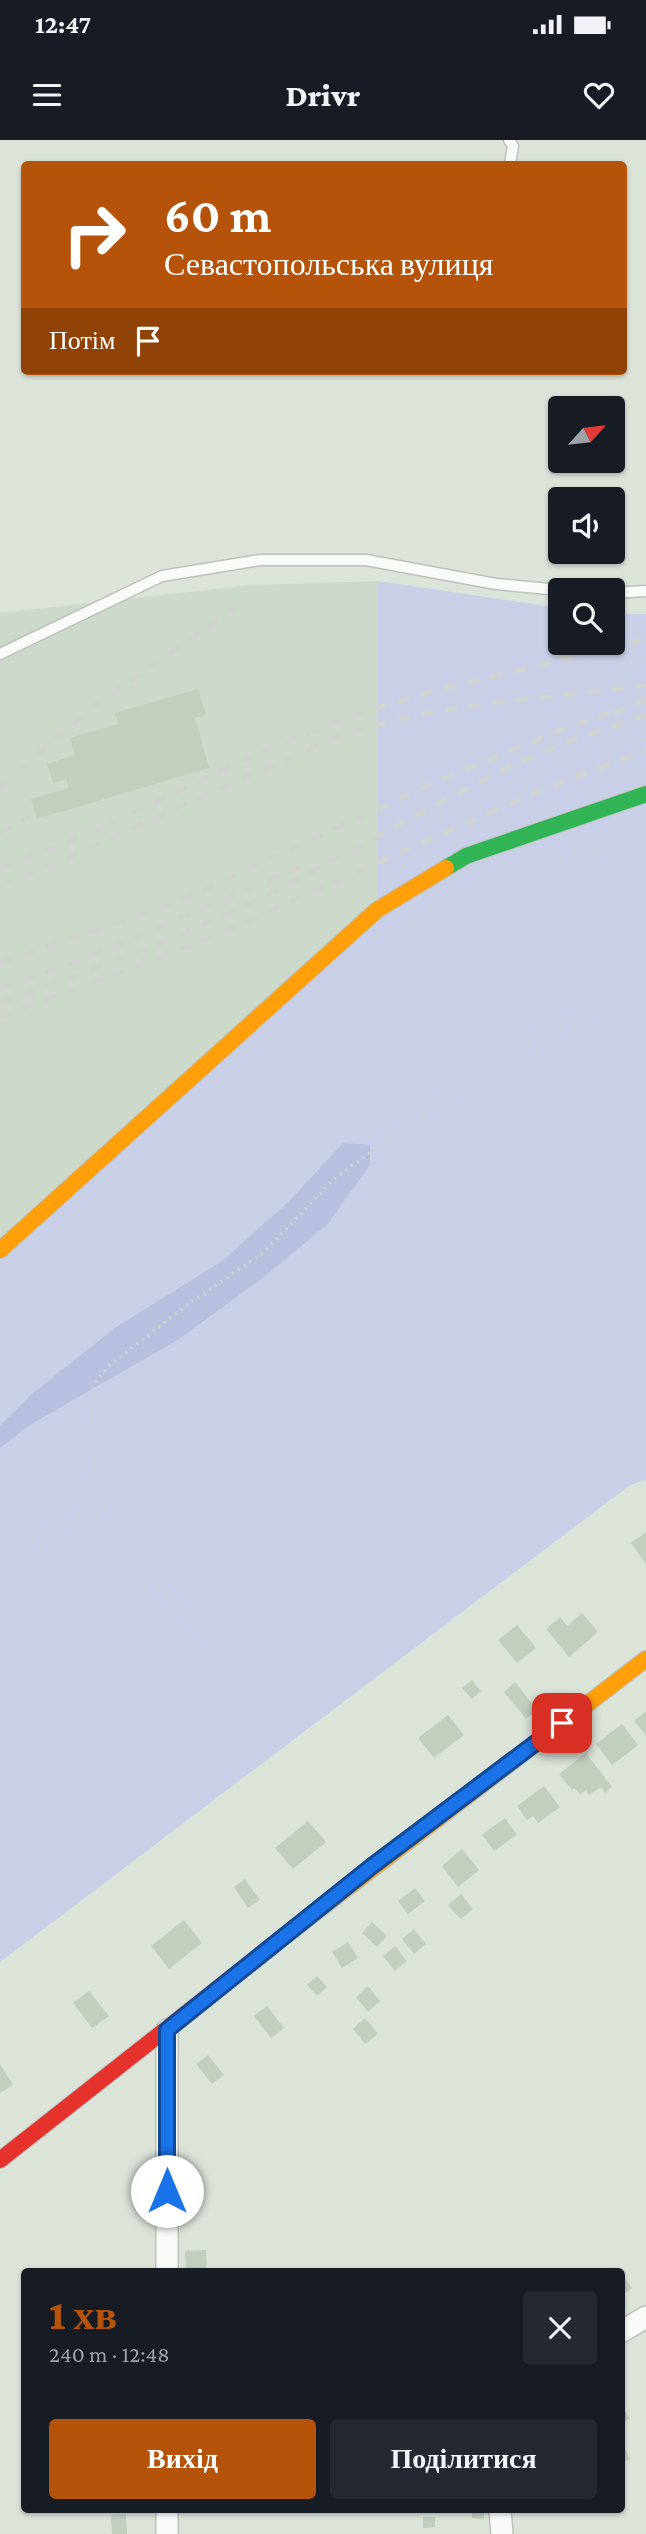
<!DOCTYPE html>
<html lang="uk">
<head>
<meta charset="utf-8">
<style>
  body { margin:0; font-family:"Crimson Pro",serif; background:#242831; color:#f1f3f6; height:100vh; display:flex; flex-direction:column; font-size:26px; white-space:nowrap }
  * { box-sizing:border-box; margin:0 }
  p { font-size:23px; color:#9ea1a6 }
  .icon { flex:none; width:38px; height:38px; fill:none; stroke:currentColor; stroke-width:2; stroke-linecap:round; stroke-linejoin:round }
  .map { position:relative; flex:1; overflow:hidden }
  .panel { position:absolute; left:21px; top:2128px; width:604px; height:245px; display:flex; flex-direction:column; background:#171b24; border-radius:7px; box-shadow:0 2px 5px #0004 }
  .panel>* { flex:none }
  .hud { position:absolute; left:21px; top:21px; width:606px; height:214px; border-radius:7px; box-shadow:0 2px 5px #0004; background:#b45309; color:#fff; overflow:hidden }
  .needle { width:46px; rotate:63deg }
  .controls { position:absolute; left:548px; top:256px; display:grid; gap:14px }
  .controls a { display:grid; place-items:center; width:77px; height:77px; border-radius:7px; background:#171b24; box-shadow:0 2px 5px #0004; font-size:35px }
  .pin { position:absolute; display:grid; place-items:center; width:60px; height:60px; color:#fff; margin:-30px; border-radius:14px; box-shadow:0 4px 10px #0006 }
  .me { position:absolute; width:77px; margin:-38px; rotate:0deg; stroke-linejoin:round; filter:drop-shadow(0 0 5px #0008) }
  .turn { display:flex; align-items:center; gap:24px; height:147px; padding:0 28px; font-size:32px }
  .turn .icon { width:91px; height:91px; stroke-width:2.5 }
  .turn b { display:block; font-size:49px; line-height:60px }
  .then { display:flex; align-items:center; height:66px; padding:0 28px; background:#0003; gap:14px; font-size:26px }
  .round { display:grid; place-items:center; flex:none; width:74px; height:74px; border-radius:7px; background:#242831 }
  .summary { display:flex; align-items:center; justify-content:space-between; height:119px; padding:0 28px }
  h1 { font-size:42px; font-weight:800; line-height:52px; color:#b45309 }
  .primary-button { display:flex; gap:14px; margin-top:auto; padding:14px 28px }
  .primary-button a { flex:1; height:80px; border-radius:7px; background:#b45309; color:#fff; font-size:28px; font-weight:800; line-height:80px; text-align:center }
  .primary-button a+a { background:#242831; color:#f1f3f6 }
  .status { display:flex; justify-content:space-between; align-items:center; height:49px; padding:0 35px; background:#171b24; direction:ltr }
  .status svg { height:19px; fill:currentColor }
  header { display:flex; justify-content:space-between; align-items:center; height:91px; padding:0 28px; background:#171b24; font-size:32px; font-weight:800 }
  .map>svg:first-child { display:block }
  .built { fill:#cdd9ca }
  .green { fill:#c9cfe6 }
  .forest { fill:#b8bfdf }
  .building { fill:#c2cfbf }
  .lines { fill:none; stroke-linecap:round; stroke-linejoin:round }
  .lane-casing { stroke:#bcc2bb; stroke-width:13 }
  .street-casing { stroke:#bcc2bb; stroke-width:24 }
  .fast-casing { stroke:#bcc2bb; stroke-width:18 }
  .slow-casing { stroke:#bcc2bb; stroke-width:18 }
  .jam-casing { stroke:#bcc2bb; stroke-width:18 }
  .path { stroke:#d0d2cf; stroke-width:3.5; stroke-dasharray:2 5; stroke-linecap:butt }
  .lane { stroke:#fafbf9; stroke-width:10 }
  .street { stroke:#fafbf9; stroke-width:21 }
  .fast { stroke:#30b455; stroke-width:16 }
  .slow { stroke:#ff9f0a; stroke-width:16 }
  .jam { stroke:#e5322d; stroke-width:16 }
  .rail { stroke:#d1d3d0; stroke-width:5; stroke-dasharray:12 12; stroke-linecap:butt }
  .route-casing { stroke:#114b97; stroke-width:18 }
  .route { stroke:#1a73e8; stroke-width:12 }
</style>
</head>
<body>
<div class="status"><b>12:47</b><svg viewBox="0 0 49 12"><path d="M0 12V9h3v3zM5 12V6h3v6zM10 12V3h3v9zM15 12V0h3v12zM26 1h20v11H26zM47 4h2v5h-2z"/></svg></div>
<header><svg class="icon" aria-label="menu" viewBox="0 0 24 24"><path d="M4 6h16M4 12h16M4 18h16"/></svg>Drivr<svg class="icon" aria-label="heart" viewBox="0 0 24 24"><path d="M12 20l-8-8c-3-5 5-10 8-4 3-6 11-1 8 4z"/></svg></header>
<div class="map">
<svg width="646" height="2394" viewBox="0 0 646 2394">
  <rect width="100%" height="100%" fill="#dce4da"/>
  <polygon class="built" points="378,441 377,770 0,1111 0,473 251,445"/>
  <polygon class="green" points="378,441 560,468 560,502 612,502 613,474 646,474 646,1340 630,1345 0,1822 0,1308 30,1285 178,1200 263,1138 328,1084 369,1026 343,1003 288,1062 222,1121 116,1187 34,1252 0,1285 0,1110 377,770"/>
  <polygon class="forest" points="343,1003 370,1005 370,1025 328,1084 263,1138 178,1200 30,1285 0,1308 0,1285 34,1252 116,1187 222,1121 288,1062"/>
  <g class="building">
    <polygon points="198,549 206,575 195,578 209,628 37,679 31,659 69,648 66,639 53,643 47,624 75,615 70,598 118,584 115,573"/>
    <polygon points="646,1392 646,1424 631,1403"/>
    <polygon points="582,1473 598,1492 569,1517 546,1489 560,1477 567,1486"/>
    <polygon points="517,1485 536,1508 517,1523 498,1500"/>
    <polygon points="472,1540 481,1551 472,1559 462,1548"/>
    <polygon points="515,1542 537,1570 526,1579 504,1552"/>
    <polygon points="646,1571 646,1595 634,1581"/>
    <polygon points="448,1575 464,1595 434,1618 418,1598"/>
    <polygon points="622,1584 638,1605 612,1625 596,1604"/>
    <polygon points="586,1613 612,1647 605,1653 601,1647 589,1655 586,1650 580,1654 574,1648 572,1650 559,1634"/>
    <polygon points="544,1646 560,1667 538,1683 533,1676 527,1680 517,1666"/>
    <polygon points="505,1678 517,1695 494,1711 482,1695"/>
    <polygon points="308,1681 326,1702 293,1729 275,1708"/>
    <polygon points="462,1709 479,1730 458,1747 442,1726"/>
    <polygon points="245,1739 260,1760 248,1768 234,1747"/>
    <polygon points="415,1748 425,1761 408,1774 398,1761"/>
    <polygon points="461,1754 473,1769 461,1779 448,1765"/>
    <polygon points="184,1780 202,1803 169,1829 151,1806"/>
    <polygon points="372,1782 387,1796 377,1807 362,1793"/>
    <polygon points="414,1789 426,1804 414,1814 402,1799"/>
    <polygon points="348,1802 358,1818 342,1828 332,1812"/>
    <polygon points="395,1806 407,1821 395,1831 383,1816"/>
    <polygon points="317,1836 327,1847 317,1856 307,1845"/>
    <polygon points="368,1846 380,1861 368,1872 356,1857"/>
    <polygon points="89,1851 109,1876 92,1888 73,1863"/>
    <polygon points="267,1866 284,1888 271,1898 254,1876"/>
    <polygon points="365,1878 378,1894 365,1904 353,1889"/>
    <polygon points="208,1915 224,1935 212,1944 196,1924"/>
    <polygon points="0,1924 13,1945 0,1953"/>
    <polygon points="206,2110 207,2132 186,2132 185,2111"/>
    <polygon points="621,2134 632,2148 621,2157"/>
    <polygon points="621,2266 630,2278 621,2284"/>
    <polygon points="621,2302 630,2319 621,2323"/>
    <polygon points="472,2370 484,2370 484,2379 472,2378"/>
    <polygon points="126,2374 127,2394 112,2394 111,2375"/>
    <polygon points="423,2377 435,2377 435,2387 423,2388"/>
  </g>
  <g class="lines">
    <defs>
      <g id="lane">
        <polyline points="509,0 513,6 510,24"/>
        <polyline points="612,453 646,451"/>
        <polyline points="0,514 162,436 260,420 366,420 496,444 560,450"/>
      </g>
      <g id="street">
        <polyline points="167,1890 167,2132"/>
        <polyline points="621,2192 646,2177"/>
        <polyline points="500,2370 502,2394"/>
        <polyline points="167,2394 167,2370"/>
      </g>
      <polyline id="fast" points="446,728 466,716 646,654"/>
      <g id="slow">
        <polyline points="0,1110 377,770 446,728"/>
        <polyline points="269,1808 646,1519"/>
      </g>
      <polyline id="jam" points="0,2020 269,1808"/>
    </defs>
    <use href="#lane" class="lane-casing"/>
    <use href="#street" class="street-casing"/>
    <use href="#fast" class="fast-casing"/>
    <use href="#slow" class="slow-casing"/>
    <use href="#jam" class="jam-casing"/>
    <g class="path">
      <polyline points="405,781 409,783 486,743 646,696"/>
      <polyline points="92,1372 213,1506"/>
      <polyline points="0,1411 92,1372 93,1298 89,1275 95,1242 109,1226 184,1167 264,1112 334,1039 484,929 542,894 646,843"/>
    </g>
    <use href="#lane" class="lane"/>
    <use href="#street" class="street"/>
    <use href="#fast" class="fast"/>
    <use href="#slow" class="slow"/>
    <use href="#jam" class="jam"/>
    <g class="rail">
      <polyline points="613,573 646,560"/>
      <polyline points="0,647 99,562 248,459"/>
      <polyline points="0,693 29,677"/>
      <polyline points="0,729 106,686 267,609 349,577 422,554 646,499"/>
      <path d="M0,746C94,709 183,663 276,624C300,614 324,601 349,593C446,562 546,559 646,545"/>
      <polyline points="0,823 168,766 427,646 565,588 621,569"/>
      <polyline points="0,849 84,819 304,725"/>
      <path d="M0,863C94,831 187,795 276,750C355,710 432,665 511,626C555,605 601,590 646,575"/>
      <polyline points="0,877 203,801 529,655 646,610"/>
    </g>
  </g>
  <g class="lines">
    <defs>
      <polyline id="route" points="167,2051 167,1890 372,1726 562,1583"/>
    </defs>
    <use href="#route" class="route-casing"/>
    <use href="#route" class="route"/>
  </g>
</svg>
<div class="controls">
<a><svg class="needle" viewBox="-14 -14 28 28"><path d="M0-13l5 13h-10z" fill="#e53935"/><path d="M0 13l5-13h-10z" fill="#9ea1a6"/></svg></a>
<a><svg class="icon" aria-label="sound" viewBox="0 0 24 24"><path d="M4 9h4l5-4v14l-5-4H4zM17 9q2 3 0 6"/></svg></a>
<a><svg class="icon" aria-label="search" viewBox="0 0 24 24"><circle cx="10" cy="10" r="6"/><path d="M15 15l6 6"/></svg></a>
</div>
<div class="pin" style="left:562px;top:1583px;background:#d93025"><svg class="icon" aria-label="arrive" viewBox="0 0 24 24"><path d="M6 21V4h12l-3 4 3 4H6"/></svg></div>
<svg class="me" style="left:167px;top:2051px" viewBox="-20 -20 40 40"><circle r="19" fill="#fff"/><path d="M0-13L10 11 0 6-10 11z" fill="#1a73e8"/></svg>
<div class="hud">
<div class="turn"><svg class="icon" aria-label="right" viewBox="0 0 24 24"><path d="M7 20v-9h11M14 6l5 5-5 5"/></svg><div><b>60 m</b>Севастопольська вулиця</div></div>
<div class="then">Потім<svg class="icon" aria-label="arrive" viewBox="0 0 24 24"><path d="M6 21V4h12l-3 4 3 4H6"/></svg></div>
</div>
<section class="panel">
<div class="summary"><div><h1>1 хв</h1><p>240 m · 12:48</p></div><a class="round"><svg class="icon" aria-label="close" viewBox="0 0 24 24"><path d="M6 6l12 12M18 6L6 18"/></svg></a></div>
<div class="primary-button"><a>Вихід</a><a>Поділитися</a></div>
</section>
</div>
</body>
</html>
